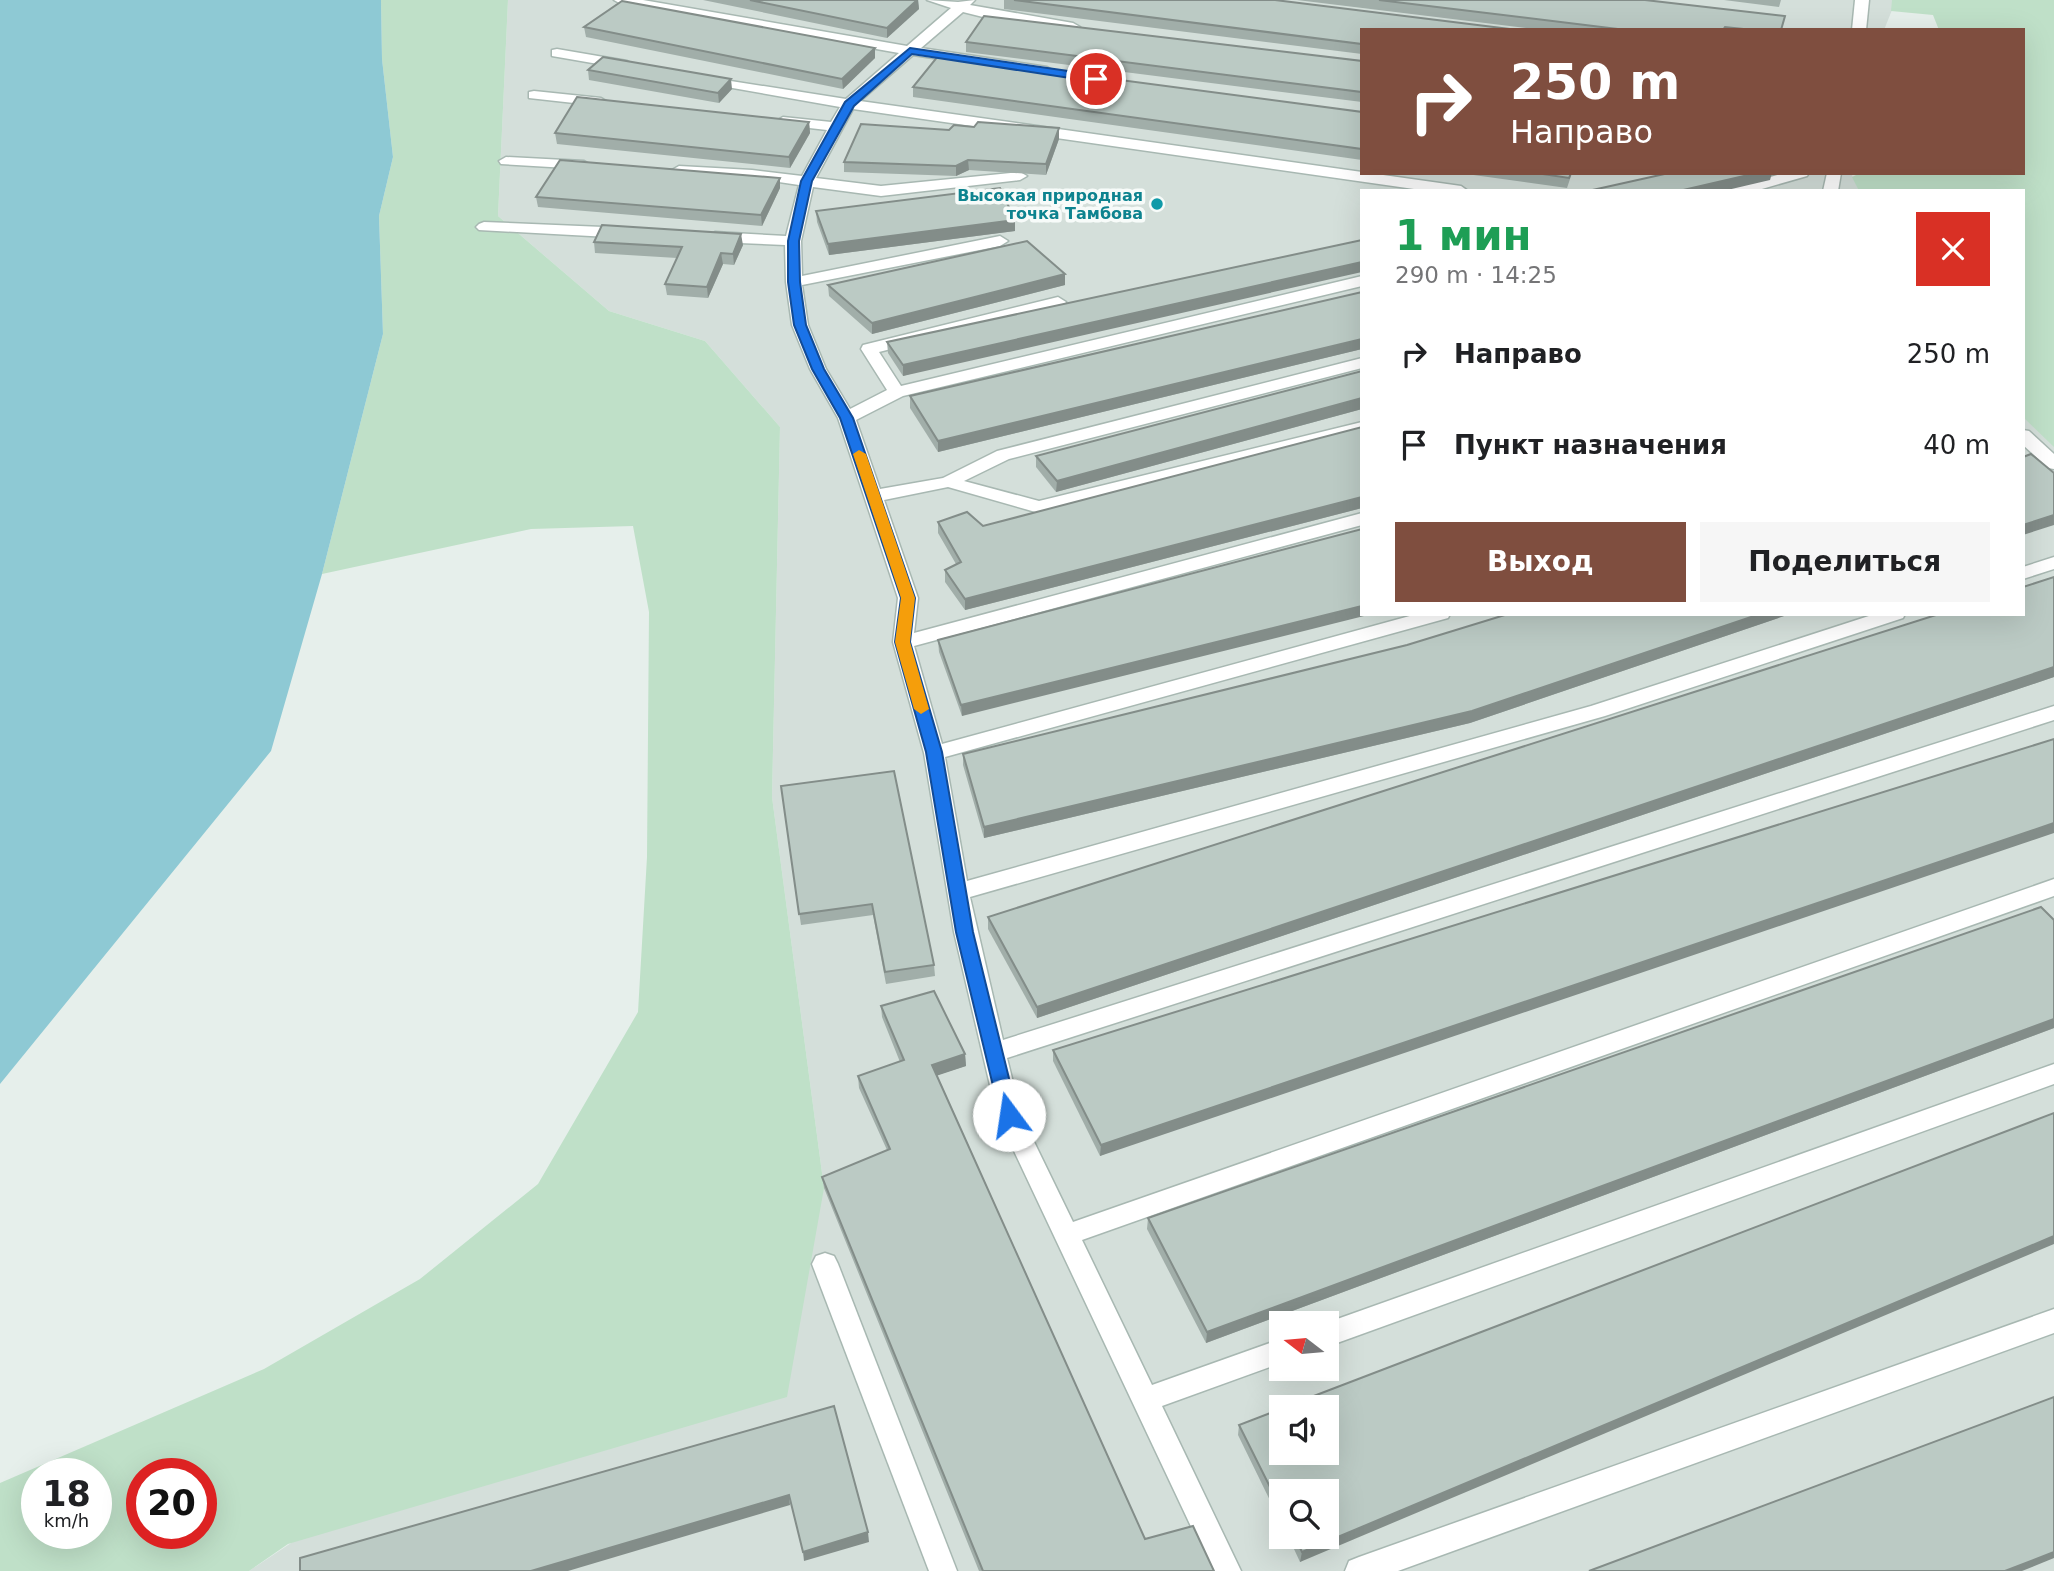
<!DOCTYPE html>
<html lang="ru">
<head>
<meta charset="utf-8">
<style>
  body { margin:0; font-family:"DejaVu Sans",sans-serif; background:#f6f6f6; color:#202124; height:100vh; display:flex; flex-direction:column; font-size:26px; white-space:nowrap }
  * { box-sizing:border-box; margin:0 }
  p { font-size:23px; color:#757577 }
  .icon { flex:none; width:38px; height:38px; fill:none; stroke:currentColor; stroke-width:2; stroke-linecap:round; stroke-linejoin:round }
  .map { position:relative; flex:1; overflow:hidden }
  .drawer { position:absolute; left:1360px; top:189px; width:665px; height:427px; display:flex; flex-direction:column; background:#fff; border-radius:0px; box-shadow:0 7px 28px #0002 }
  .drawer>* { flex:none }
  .top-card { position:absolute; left:1360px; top:28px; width:665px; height:147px; border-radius:0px; box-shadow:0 7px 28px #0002; background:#7f4e3f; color:#fff; overflow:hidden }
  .needle { width:46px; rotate:286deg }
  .buttons { position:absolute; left:1269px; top:1311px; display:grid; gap:14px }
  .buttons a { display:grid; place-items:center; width:70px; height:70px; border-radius:0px; background:#fff; box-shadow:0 7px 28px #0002; font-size:35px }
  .speed { position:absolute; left:21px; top:1458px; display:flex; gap:14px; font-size:35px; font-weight:700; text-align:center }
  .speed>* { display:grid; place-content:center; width:91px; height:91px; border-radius:50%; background:#fff; box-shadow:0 7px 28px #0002; line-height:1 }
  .speed small { font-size:18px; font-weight:400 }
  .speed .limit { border:10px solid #d22; background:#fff; color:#111 }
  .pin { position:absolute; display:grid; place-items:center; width:60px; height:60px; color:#fff; margin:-30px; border:4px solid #fff; border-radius:50%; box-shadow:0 2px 7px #0007 }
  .me { position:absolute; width:77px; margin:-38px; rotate:346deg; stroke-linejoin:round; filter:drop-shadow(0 0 5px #0008) }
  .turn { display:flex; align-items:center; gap:24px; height:147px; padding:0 35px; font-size:32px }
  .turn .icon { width:91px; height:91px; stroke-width:2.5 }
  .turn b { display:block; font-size:49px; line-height:60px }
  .round { display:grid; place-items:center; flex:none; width:74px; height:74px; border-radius:0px; background:#f6f6f6 }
  .overview { display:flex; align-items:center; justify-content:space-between; height:119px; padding:0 35px }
  h1 { font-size:42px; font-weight:700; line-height:52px; color:#1e9e55 }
  .action { display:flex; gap:14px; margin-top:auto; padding:14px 35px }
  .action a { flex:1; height:80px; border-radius:0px; background:#7f4e3f; color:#fff; font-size:28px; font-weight:700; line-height:80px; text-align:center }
  .action a+a { background:#f6f6f6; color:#202124 }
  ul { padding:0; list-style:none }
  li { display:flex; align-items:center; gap:21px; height:91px; padding:0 35px }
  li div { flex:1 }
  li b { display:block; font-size:26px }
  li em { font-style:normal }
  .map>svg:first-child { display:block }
  .built { fill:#d4dfda; fill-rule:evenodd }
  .green { fill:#bfe0c8; fill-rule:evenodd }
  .water { fill:#8ec9d4 }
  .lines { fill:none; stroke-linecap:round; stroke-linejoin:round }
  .service-casing { stroke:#a8b8b2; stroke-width:3 }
  .service { fill:#fff; fill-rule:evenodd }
  .wall { fill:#a1aea9 }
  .shaded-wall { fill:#838d89 }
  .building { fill:#bbcac4; stroke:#838d89; stroke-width:2 }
  .route { fill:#1a73e8; stroke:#114b97; stroke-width:2 }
  .slow { fill:#f59e0b }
  .culture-dot { fill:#0f9aa8; stroke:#f7fbf9; stroke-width:2.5 }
  .labels { text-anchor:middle; stroke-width:7; stroke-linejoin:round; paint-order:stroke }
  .far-culture-label { font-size:16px; font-weight:bold; fill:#0d838f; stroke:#f7fbf9; text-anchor:end }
</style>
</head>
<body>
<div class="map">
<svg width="2054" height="1571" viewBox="0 0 2054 1571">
  <rect width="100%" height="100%" fill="#e6efeb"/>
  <path class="built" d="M508,0H1896L1884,30H1362V173H1851L1859,191H1362V614H2023V387L2054,415V1571H249L824,1188L772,797L780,427L705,341L609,311L498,216ZM1281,1323H1326V1368H1281ZM1281,1407H1326V1452H1281ZM1281,1491H1326V1536H1281Z"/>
  <g class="green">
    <path d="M381,0H508L498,216L609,311L705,341L780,427L772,797L824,1188L787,1397L288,1544L249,1571H0V1483L264,1369L420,1279L538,1184L638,1012L647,857L649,612L633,526L531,529L322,574L383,334L379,216L393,157L382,59ZM37,1474H96V1533H37ZM142,1474H201V1533H142Z"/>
    <polygon points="1892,0 2054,0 2054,447 2023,417 2023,191 1859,191 1852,177 1860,173 2023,173 2023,30 1939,30 1933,15 1891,11"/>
  </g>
  <polygon class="water" points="0,0 381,0 382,59 393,157 379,216 383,334 322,574 271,751 0,1084"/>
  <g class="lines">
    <defs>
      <g id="service">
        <polygon points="614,0 643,0 907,46 951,8 927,0 958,2 975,0 970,5 1073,23 1080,27 1073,31 991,19 963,12 921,48 1047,67 1054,71 1047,75 913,55 860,101 1461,186 1468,191 1428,191 853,109 816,178 881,186 1020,172 1027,176 1020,180 881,196 813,187 801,241 802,276 1000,236 1008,241 1000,246 802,285 808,325 826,369 850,409 887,390 861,349 863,345 1058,297 1066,302 1064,305 879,352 901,386 1362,276 1362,286 903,396 856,420 880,489 943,478 997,451 1362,358 1362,368 1009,459 964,481 1039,501 1362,422 1362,432 1039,513 948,487 884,500 918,598 914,633 1362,513 1362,525 914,646 942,744 1417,614 1450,614 1448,618 945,757 967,881 1591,706 1875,614 1905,614 1903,618 1605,716 970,897 1003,1040 2054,706 2054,720 1007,1058 1021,1115 1073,1222 2054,879 2054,896 1082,1240 1152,1385 1281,1339 1281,1363 1162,1406 1241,1571 1212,1571 997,1115 954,932 924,753 893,642 898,598 838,418 810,369 792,325 786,282 785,245 715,242 707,237 715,232 786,236 799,185 752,178 679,174 672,170 679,166 752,170 802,176 827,130 783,125 776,121 783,117 831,122 840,107 704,83 699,82 699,76 846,99 899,53 621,4"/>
        <polygon points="1855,0 1869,0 1866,30 1852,30"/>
        <polygon points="557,49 627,61 634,65 627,69 552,56 552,50"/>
        <polygon points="534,91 601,98 608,102 601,106 529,98 529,92"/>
        <polygon points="506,157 584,161 591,165 584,169 501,164 499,161"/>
        <polygon points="1784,173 1809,173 1807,176 1755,191 1730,191 1732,188"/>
        <polygon points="1827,173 1841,173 1838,191 1823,191"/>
        <polygon points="484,222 627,228 635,233 627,238 479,230 476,227 479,224"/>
        <polygon points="2023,430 2029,431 2054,454 2054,469 2048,468 2023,445"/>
        <polygon points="2054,557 2054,569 2023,579 2023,567"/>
        <polygon points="2054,1064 2054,1084 1326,1347 1326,1323"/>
        <polygon points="825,1253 834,1256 838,1264 957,1571 929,1571 812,1264 816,1256"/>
        <polygon points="2054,1309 2054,1333 1398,1571 1345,1571 1349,1561 1359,1557"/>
      </g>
    </defs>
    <use href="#service" class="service-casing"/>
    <use href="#service" class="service"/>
  </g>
  <g class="wall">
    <polygon points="703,0 918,0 919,9 887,38"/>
    <polygon points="1004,0 1275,0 1362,30 1362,54 1004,9"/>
    <polygon points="1297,0 1645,0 1785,16 1781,30 1542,30"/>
    <polygon points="1724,0 1781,0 1779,7"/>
    <polygon points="584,27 875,48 875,58 843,89 586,37"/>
    <polygon points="966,42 1362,61 1362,102 966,52"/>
    <polygon points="588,70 732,89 719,103 589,80"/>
    <polygon points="913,87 1362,112 1362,160 913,97"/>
    <polygon points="809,122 810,133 790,168 557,144 555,133"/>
    <polygon points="1059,128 1059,139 1046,175 969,170 956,176 844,172 844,162 949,130"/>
    <polygon points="1459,173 1572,173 1567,188"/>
    <polygon points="780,178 780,188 762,226 538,207 536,197"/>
    <polygon points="816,211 1015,220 1015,231 829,255 817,222"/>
    <polygon points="1362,240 903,376 888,353 887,342"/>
    <polygon points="594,242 743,245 734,265 723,264 708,298 667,295 665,284 677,258 595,253"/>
    <polygon points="828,285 1065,285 872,334 829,296"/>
    <polygon points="1362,292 1362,349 938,452 910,408 910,396"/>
    <polygon points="1362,371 1362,409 1056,492 1036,467 1036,456"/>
    <polygon points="1362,427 1362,508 965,610 945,582 945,570 956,564 938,533 938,522 983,526"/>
    <polygon points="1362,529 962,716 939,652 938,640"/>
    <polygon points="2054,577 2054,677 1037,1018 988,929 988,917"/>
    <polygon points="1508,614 1790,614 1470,723 984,838 963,765 963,754 1407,645"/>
    <polygon points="2054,739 1100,1156 1053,1061 1053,1050"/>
    <polygon points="781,786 934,965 935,976 886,984 873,915 801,925"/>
    <polygon points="2054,920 2054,1028 1206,1343 1147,1229 1148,1218"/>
    <polygon points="881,1006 965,1054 966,1066 937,1075 1145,1539 1214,1571 979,1571 824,1188 822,1177 887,1150 859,1088 858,1076 900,1062 882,1017"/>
    <polygon points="2054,1113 1300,1562 1288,1536 1326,1536 1281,1491 1281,1523 1238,1435 1239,1425"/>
  </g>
  <g class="shaded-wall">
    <polygon points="917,0 918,0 919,9 887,38 887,28"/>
    <polygon points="875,48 875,58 843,89 842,79"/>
    <polygon points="731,79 732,89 719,103 718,93"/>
    <polygon points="809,122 810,133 790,168 789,157"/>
    <polygon points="1059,128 1059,139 1046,175 1046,164"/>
    <polygon points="968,160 969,170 956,176 956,166"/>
    <polygon points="1757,173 1772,173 1770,180 1723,191 1679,191"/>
    <polygon points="780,178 780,188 762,226 761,215"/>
    <polygon points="1015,220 1015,231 829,255 828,244"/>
    <polygon points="741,234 743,245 734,265 733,254"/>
    <polygon points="721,253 723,264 708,298 707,287"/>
    <polygon points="1362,262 1362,272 903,376 903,365"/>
    <polygon points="1065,274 1065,285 872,334 872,323"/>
    <polygon points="1362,339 1362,349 938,452 938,441"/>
    <polygon points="1362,398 1362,409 1056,492 1057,481"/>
    <polygon points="1362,497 1362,508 965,610 965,599"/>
    <polygon points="2054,515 2054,525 2023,535 2023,525"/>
    <polygon points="1362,606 1362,614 1372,614 962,716 961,705"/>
    <polygon points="1760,614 1790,614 1470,723 984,838 984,827"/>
    <polygon points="2054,667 2054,677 1037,1018 1037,1007"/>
    <polygon points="2054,823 2054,833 1100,1156 1101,1145"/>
    <polygon points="2054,1019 2054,1028 1206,1343 1207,1332"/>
    <polygon points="965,1054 966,1066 933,1077 932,1065"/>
    <polygon points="2054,1236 2054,1244 1300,1562 1302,1552"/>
    <polygon points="789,1495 790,1505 568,1571 531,1571"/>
    <polygon points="868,1532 869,1542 804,1561 803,1552"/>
    <polygon points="2054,1552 2054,1558 2022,1571 2005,1571"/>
  </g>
  <g class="building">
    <polygon points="750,0 917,0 887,28"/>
    <polygon points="1014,0 1275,0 1518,30 1362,30 1362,44"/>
    <polygon points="1379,0 1645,0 1785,16 1781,30 1753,30 1725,27 1723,30 1626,30"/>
    <polygon points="622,1 875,48 842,79 584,27"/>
    <polygon points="984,16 1362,61 1362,92 966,42"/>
    <polygon points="938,56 1362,112 1362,149 913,87"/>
    <polygon points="603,57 731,79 718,93 588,70"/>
    <polygon points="577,97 809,122 789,157 555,133"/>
    <polygon points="978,122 1059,128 1046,164 968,160 956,166 844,162 861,124 949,130 954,125 974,127"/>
    <polygon points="560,160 780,178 761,215 536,197"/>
    <polygon points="1536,173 1571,173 1569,178"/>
    <polygon points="1669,173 1757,173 1679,191 1588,191"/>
    <polygon points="1000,188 1015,220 828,244 816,211"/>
    <polygon points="602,225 741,234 733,254 721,253 707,287 665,284 682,247 594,242"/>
    <polygon points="1362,240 1362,262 903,365 887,342"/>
    <polygon points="1027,241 1065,274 872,323 828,285"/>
    <polygon points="1362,292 1362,339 938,441 910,396"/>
    <polygon points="1362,371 1362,398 1057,481 1036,456"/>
    <polygon points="1362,427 1362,497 965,599 945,570 961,562 938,522 967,512 983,526"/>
    <polygon points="2031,454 2054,473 2054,515 2023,525 2023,457"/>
    <polygon points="1362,529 1362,606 961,705 938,640"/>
    <polygon points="2054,577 2054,667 1037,1007 988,917 1939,614 2023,614 2023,587"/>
    <polygon points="1508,614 1760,614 1472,711 984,827 963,754 1407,645"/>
    <polygon points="2054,739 2054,823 1101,1145 1053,1050"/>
    <polygon points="894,771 934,965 885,972 872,904 799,914 781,786"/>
    <polygon points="2041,907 2054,920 2054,1019 1207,1332 1148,1218"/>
    <polygon points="934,991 965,1054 932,1065 1145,1539 1193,1526 1214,1571 983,1571 822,1177 890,1149 858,1076 904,1060 881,1006"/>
    <polygon points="2054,1113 2054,1236 1302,1552 1294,1536 1326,1536 1326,1491 1281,1491 1281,1509 1239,1425 1281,1409 1281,1452 1326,1452 1326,1407 1285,1407"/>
    <polygon points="2054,1397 2054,1552 2005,1571 1589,1571"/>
    <polygon points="834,1406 868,1532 803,1552 789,1495 531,1571 300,1571 300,1558"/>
  </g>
  <polygon class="route" points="910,48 1096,75 1101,79 1096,82 912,54 854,106 812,181 799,241 800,282 806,325 824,369 853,418 915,598 910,642 942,752 973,932 1018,1115 1015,1120 1009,1122 1002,1120 1000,1115 956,932 926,752 895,642 901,598 840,418 812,369 794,325 788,282 788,241 801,181 845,102"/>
  <polygon class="slow" points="859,450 866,454 915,598 910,642 929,709 921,714 914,709 895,642 901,598 853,454"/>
  <circle class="culture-dot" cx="1157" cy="204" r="7"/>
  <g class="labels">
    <g class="far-culture-label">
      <text x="1143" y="201">Высокая природная<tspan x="1143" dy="18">точка Тамбова</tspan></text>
    </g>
  </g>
</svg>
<div class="buttons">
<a><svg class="needle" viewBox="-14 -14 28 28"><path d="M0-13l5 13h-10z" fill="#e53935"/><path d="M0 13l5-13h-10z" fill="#757577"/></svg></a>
<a><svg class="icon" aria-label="sound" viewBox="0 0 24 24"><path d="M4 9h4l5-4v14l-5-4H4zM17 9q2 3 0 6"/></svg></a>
<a><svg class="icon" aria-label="search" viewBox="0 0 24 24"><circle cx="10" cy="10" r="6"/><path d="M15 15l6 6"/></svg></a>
</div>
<div class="speed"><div>18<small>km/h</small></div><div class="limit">20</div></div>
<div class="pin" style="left:1096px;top:79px;background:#d93025"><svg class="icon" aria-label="arrive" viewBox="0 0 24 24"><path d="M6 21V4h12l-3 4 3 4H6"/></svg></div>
<svg class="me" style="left:1009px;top:1115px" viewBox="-20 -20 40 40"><circle r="19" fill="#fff"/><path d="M0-13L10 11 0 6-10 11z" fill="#1a73e8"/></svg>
<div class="top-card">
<div class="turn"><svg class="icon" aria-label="right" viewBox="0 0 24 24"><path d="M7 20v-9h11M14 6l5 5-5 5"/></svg><div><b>250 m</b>Направо</div></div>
</div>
<section class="drawer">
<div class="overview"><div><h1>1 мин</h1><p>290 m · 14:25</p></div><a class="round" style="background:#d93025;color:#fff"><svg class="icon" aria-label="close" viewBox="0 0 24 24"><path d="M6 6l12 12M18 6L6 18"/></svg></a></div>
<ul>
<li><svg class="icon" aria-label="right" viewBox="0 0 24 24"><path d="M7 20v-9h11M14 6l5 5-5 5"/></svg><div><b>Направо</b></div><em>250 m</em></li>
<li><svg class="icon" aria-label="arrive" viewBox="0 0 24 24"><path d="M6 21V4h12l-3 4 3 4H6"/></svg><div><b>Пункт назначения</b></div><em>40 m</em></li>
</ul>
<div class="action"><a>Выход</a><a>Поделиться</a></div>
</section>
</div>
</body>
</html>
